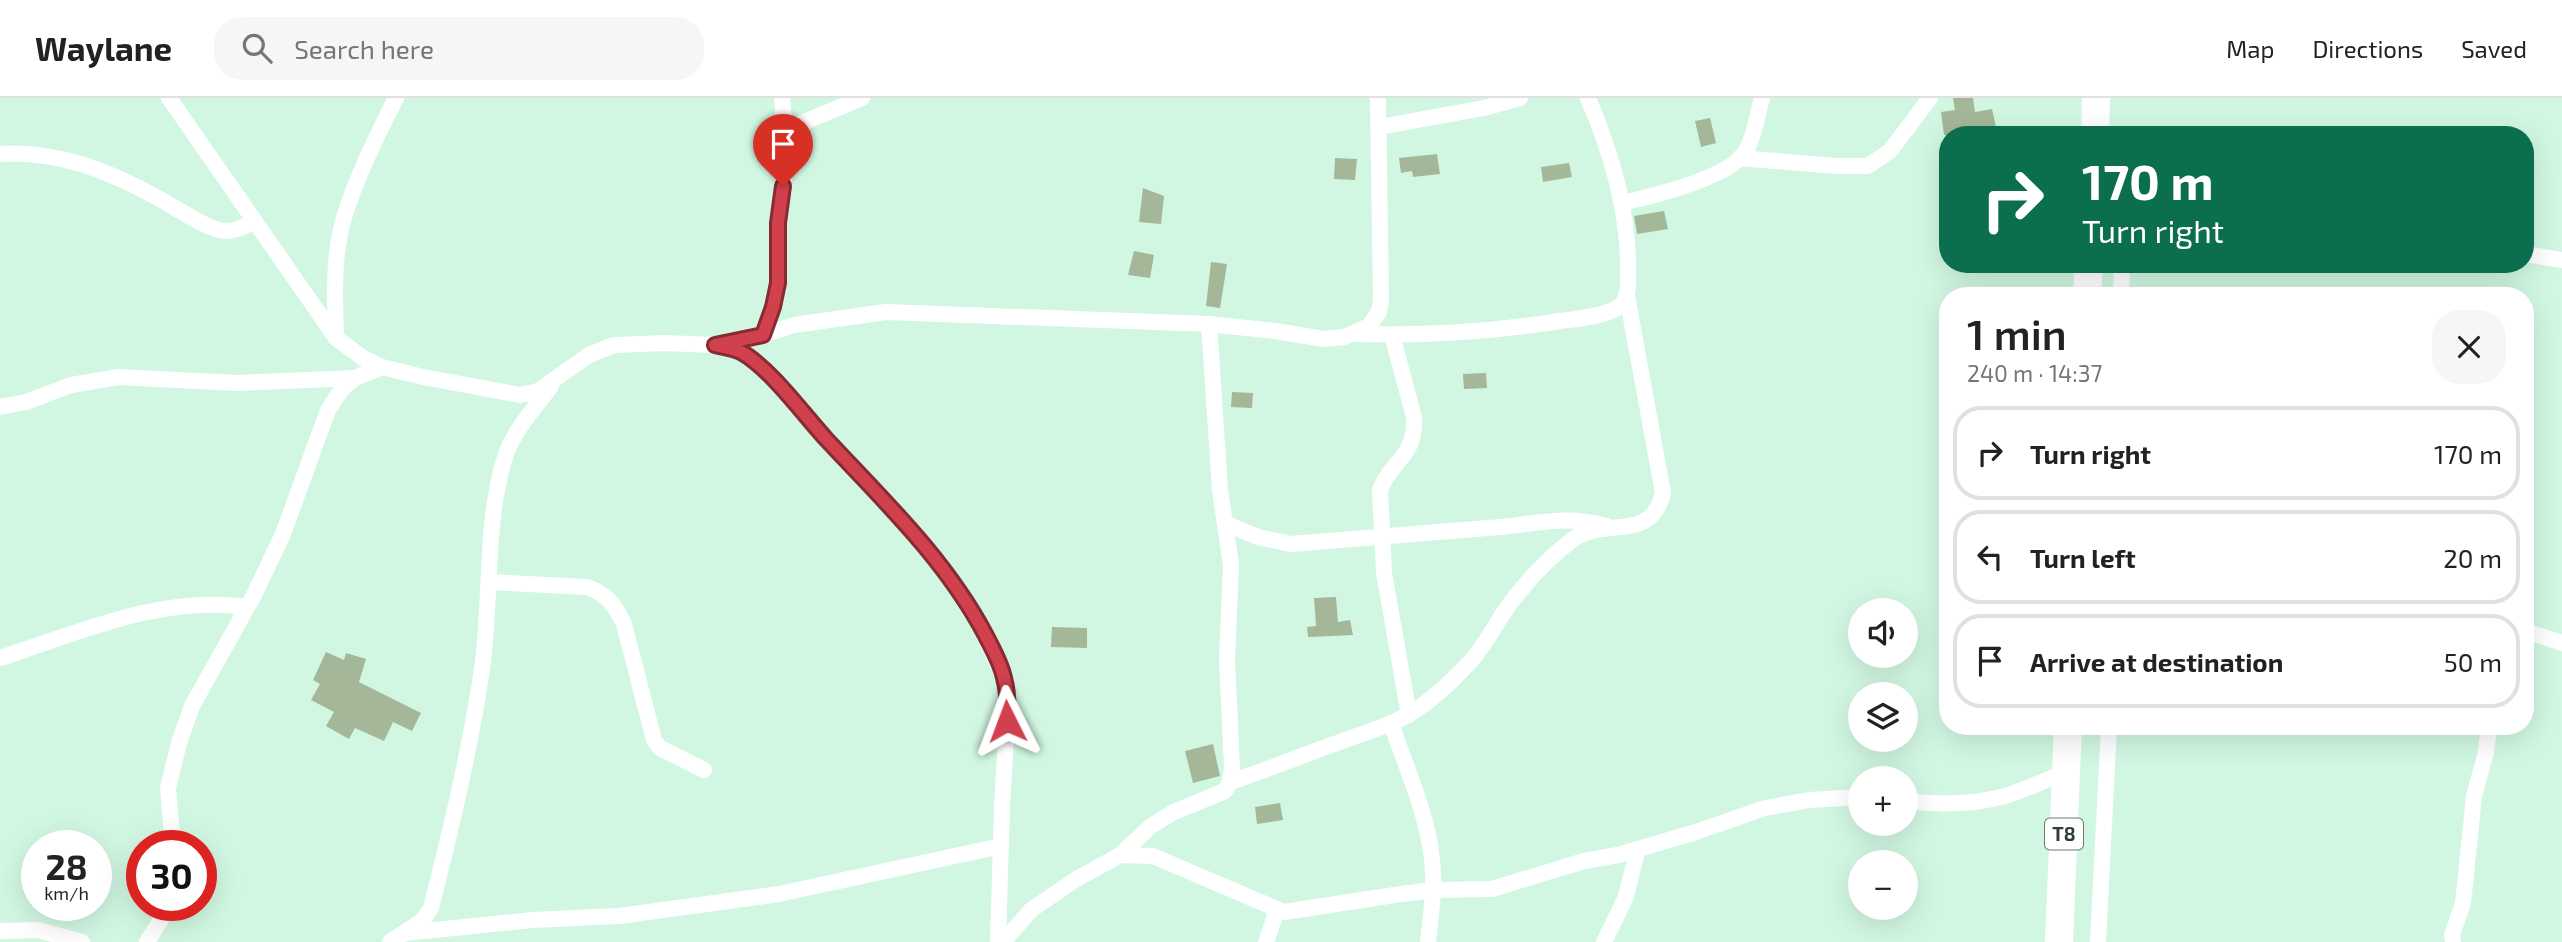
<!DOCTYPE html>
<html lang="en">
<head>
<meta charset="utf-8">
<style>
  body { margin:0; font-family:"Exo 2",sans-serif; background:#f6f6f6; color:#222; height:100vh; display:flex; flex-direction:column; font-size:26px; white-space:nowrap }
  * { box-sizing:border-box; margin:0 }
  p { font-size:23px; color:#767676 }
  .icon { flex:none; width:38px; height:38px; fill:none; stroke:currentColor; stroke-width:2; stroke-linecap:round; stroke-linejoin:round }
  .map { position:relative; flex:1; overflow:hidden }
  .details { position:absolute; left:1939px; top:189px; width:595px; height:448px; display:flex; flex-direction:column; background:#fff; border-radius:28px; box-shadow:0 7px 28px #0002 }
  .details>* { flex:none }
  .banner { position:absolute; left:1939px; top:28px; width:595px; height:147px; border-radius:28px; box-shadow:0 7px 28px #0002; background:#0b6e4f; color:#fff; overflow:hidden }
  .fabs { position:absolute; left:1848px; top:500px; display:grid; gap:14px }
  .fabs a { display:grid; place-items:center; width:70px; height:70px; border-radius:50%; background:#fff; box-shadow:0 7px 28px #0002; font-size:35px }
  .speed { position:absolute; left:21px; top:732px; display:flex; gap:14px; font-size:35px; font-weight:700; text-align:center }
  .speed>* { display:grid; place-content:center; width:91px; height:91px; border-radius:50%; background:#fff; box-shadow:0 7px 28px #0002; line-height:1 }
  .speed small { font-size:18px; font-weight:400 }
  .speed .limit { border:10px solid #d22; background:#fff; color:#111 }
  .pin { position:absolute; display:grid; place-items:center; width:60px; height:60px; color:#fff; margin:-72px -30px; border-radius:50% 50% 50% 0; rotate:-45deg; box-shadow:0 0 7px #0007 }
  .pin .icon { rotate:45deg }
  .me { position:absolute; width:77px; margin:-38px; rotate:357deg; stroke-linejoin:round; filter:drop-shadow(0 0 5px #0008) }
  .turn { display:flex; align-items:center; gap:24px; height:147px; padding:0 28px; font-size:32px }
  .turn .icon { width:91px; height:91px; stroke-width:2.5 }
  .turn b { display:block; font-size:49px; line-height:60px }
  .round { display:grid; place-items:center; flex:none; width:74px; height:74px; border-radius:28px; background:#f6f6f6 }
  .summary { display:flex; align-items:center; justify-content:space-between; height:119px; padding:0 28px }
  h1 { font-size:42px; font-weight:600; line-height:52px }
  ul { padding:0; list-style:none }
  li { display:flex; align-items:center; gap:21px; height:94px; margin:0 14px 10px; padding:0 14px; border:4px solid #e0e0e0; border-radius:28px }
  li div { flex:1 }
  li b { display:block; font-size:26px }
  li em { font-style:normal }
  header { display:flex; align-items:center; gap:42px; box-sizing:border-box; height:98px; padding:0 35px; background:#fff; border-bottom:2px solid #e0e0e0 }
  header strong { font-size:33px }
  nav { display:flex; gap:38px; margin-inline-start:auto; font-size:24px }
  .search { width:490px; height:63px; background:#f6f6f6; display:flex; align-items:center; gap:18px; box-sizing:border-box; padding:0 24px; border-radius:28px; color:#767676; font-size:26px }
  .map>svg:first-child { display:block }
  .building { fill:#a4b798 }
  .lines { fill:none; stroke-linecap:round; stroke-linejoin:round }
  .minor { stroke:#fff; stroke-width:16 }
  .trunk { stroke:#fff; stroke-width:28 }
  .route-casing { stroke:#872a32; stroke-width:18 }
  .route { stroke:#d0404d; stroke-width:12 }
  .labels { text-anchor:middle; stroke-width:7; stroke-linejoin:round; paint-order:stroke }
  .shield { fill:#fff; stroke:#6d7872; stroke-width:2 }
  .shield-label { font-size:19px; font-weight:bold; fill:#2f3e36 }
</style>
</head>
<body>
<header>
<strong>Waylane</strong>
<div class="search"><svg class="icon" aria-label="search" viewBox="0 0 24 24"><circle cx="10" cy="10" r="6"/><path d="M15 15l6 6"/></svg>Search here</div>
<nav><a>Map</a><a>Directions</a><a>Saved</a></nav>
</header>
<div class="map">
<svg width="2562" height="844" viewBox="0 0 2562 844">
  <rect width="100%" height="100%" fill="#d1f7e2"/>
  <g class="building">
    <polygon points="1953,0 1973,0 1975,14 1992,11 1997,34 1977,37 1944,37 1941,14 1955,12"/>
    <polygon points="1710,20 1716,45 1701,49 1695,23"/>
    <polygon points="1437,56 1440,76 1413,79 1412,73 1401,75 1399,60"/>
    <polygon points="1335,60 1357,61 1355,82 1334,81"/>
    <polygon points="1569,65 1572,79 1543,84 1541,69"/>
    <polygon points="1143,90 1164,98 1161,126 1139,124"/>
    <polygon points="1664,113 1668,131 1637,136 1634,118"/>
    <polygon points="1134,153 1154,157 1150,180 1128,177"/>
    <polygon points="1211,164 1227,166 1220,210 1206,208"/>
    <polygon points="1486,275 1487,290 1464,291 1463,276"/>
    <polygon points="1232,294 1253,295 1252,310 1231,309"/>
    <polygon points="1336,499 1338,524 1350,522 1353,537 1308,539 1307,529 1316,528 1314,500"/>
    <polygon points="1052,529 1087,530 1087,550 1051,549"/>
    <polygon points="326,554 344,562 346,555 366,561 359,584 421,615 412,633 393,624 384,643 355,630 349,641 326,628 334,614 311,602 320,586 313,582"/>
    <polygon points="1213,646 1220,678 1193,685 1185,653"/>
    <polygon points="1280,705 1283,722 1257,726 1255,709"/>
  </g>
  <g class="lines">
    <g class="minor">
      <polyline points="169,0 336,240 363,260 382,269 423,279 520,297 538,293 589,257 614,247 665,245 715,247 739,253 753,262 775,284 871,390 893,411 933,458 959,492 976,519 1004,579 1008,603 1002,708 998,844"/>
      <polyline points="1379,29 1484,10 1520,0"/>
      <polyline points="785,32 862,0"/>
      <path d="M0,56C57,52 109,73 158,100C177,110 198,126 219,132C233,135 243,129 255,123"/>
      <polyline points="1739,60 1836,68 1868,68 1890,53 1930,0"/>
      <path d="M1622,105C1653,98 1723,81 1743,57C1754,43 1757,17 1762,0"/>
      <polyline points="2525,156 2562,162"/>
      <polyline points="2121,198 2122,166"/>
      <path d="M1357,236C1427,238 1491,234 1560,223C1576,221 1610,218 1621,207C1629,199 1628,187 1628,176C1629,114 1612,57 1588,0"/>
      <polyline points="763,237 773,209 778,185 778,125 785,73 785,32 782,0"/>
      <path d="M1392,237L1414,319C1416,361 1391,361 1380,392L1384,475L1409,617"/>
      <path d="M336,240C335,204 333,167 341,131C350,92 377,37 396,0"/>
      <polyline points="721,246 763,237 794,227 886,214 1209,226 1275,233 1324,241 1344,239 1369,228 1379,214 1381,202 1378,0"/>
      <polyline points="0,309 26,304 71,287 118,279 238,285 355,280"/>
      <path d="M1226,426L1258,439L1291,446C1360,441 1430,435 1500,429C1542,425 1564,417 1607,428"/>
      <path d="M489,484L586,489C606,494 616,509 624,526L654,642L660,650L704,672"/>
      <polyline points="2525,533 2562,545"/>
      <path d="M0,560C81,534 160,497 247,509"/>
      <path d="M1391,625C1405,667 1428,717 1432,762C1435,790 1431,816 1428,844"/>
      <path d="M1230,684C1267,672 1303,657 1340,644C1363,635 1388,629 1409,616C1432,603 1452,583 1470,564C1486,547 1495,526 1509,507C1526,484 1549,460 1572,442C1604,418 1651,446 1663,395L1627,198"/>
      <path d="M1906,703C1939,707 1972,707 2005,698C2026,692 2046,681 2067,674"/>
      <polyline points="173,747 168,690 179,645 192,608 254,497 283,436 328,312 342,291 355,280 382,269"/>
      <polyline points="1120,757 1153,758 1284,814 1401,796 1434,792 1492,791 1584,763 1618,757 1696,734 1765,710 1809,702 1860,699"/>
      <polyline points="0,833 38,832 82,844"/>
      <polyline points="405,835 532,822 619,818 779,796 1001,748"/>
      <polyline points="147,844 170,807"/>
      <path d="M390,844L422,823L431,810C451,731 470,652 482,571C492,501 484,427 505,359C513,333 535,310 551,288"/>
      <polyline points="1003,844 1031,812 1075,782 1120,757 1151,728 1174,714 1225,693 1230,684 1232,670 1227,561 1231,467 1220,392 1209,226"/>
      <polyline points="1266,844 1277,812"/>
      <polyline points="1604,844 1625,801 1638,751"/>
      <polyline points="2098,844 2109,628"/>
      <polyline points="2453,844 2452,837 2463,805 2474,698 2486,654 2489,628"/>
    </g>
    <g class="trunk">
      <polyline points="2095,37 2096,0"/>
      <polyline points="2087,198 2089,166"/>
      <polyline points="2059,844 2068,628"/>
    </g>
  </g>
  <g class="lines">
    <defs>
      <path id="route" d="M783,88L778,125V185L773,209L763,237L715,247C723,249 733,250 741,254C769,269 804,317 827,342C884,403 945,461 985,536C992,550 1001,565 1004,580C1008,594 1008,608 1007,623"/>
    </defs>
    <use href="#route" class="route-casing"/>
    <use href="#route" class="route"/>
  </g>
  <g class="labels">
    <rect class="shield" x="2045" y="720.5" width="38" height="31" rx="5"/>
    <g class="shield-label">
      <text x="2064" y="743">T8</text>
    </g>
  </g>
</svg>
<div class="fabs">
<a><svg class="icon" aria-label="sound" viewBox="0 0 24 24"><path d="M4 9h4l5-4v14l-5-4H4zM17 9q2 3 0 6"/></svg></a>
<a><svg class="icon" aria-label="layers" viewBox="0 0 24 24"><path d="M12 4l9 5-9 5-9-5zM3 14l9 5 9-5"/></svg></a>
<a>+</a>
<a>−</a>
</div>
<div class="speed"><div>28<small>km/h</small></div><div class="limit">30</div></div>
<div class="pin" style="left:783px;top:88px;background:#d93025"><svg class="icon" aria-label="arrive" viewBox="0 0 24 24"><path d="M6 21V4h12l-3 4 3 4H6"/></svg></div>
<svg class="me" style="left:1007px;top:623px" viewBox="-20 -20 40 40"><path d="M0-17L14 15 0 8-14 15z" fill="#d0404d" stroke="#fff" stroke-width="4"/></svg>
<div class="banner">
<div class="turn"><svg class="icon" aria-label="right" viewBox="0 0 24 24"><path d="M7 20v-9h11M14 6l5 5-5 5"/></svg><div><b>170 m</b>Turn right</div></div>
</div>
<section class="details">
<div class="summary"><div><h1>1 min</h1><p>240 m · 14:37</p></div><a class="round"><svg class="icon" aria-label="close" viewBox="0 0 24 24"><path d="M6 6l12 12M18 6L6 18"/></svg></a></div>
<ul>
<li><svg class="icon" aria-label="right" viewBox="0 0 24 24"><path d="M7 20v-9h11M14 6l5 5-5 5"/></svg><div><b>Turn right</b></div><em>170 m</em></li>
<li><svg class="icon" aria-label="left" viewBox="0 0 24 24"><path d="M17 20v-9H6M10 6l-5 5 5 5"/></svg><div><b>Turn left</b></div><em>20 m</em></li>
<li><svg class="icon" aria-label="arrive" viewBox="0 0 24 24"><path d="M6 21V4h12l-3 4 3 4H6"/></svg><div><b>Arrive at destination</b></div><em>50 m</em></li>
</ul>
</section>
</div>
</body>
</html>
